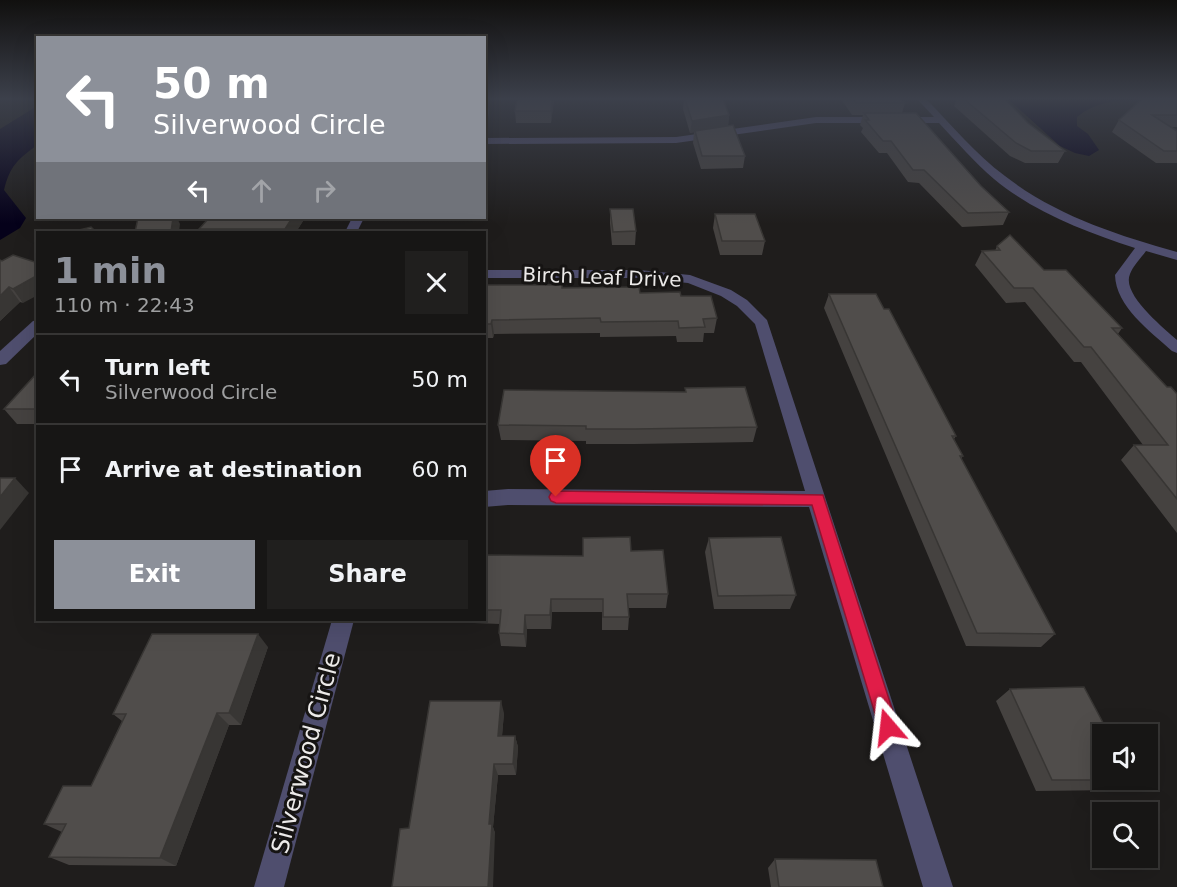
<!DOCTYPE html>
<html lang="en">
<head>
<meta charset="utf-8">
<style>
  body { margin:0; font-family:"DejaVu Sans",sans-serif; background:#201f1e; color:#f1f3f6; height:100vh; display:flex; flex-direction:column; font-size:22px; white-space:nowrap }
  * { box-sizing:border-box; margin:0 }
  p { font-size:20px; color:#9e9fa0 }
  .icon { flex:none; width:33px; height:33px; fill:none; stroke:currentColor; stroke-width:2; stroke-linecap:round; stroke-linejoin:round }
  .map { position:relative; flex:1; overflow:hidden }
  .sheet { position:absolute; left:36px; top:231px; width:450px; height:390px; display:flex; flex-direction:column; background:#171615; border-radius:0px; box-shadow:0 6px 24px #0002,0 0 0 2px #363534 }
  .sheet>* { flex:none }
  .banner { position:absolute; left:36px; top:36px; width:450px; height:183px; border-radius:0px; box-shadow:0 6px 24px #0002,0 0 0 2px #363534; background:#8c9099; color:#fff; overflow:hidden }
  .fabs { position:absolute; left:1092px; top:724px; display:grid; gap:12px }
  .fabs a { display:grid; place-items:center; width:66px; height:66px; border-radius:0px; background:#171615; box-shadow:0 6px 24px #0002,0 0 0 2px #363534; font-size:30px }
  .pin { position:absolute; display:grid; place-items:center; width:51px; height:51px; color:#fff; margin:-62px -26px; border-radius:50% 50% 50% 0; rotate:-45deg; box-shadow:0 0 6px #0007 }
  .pin .icon { rotate:45deg }
  .me { position:absolute; width:66px; margin:-33px; rotate:343deg; stroke-linejoin:round; filter:drop-shadow(0 0 4px #0008) }
  .turn { display:flex; align-items:center; gap:21px; height:126px; padding:0 18px; font-size:27px }
  .turn .icon { width:78px; height:78px; stroke-width:2.5 }
  .turn b { display:block; font-size:42px; line-height:51px }
  .lanes { display:flex; align-items:center; height:57px; padding:0 18px; background:#0003; justify-content:center; gap:30px; direction:ltr }
  .lanes .off { opacity:.35 }
  .round { display:grid; place-items:center; flex:none; width:63px; height:63px; border-radius:0px; background:#201f1e }
  .headline { display:flex; align-items:center; justify-content:space-between; height:102px; padding:0 18px }
  h1 { font-size:36px; font-weight:800; line-height:45px; color:#8c9099 }
  .button { display:flex; gap:12px; margin-top:auto; padding:12px 18px }
  .button a { flex:1; height:69px; border-radius:0px; background:#8c9099; color:#fff; font-size:24px; font-weight:800; line-height:69px; text-align:center }
  .button a+a { background:#201f1e; color:#f1f3f6 }
  ul { padding:0; list-style:none }
  li { display:flex; align-items:center; gap:18px; height:90px; padding:0 18px; border-top:2px solid #363534 }
  li div { flex:1 }
  li b { display:block; font-size:22px }
  li em { font-style:normal }
  .map>svg:first-child { display:block }
  .water { fill:#05011a }
  .lines { fill:none; stroke-linecap:round; stroke-linejoin:round }
  .minor { fill:#4f4e6e; fill-rule:evenodd }
  .wall { fill:#454240 }
  .shaded-wall { fill:#383634 }
  .building { fill:#504d4b; stroke:#383634; stroke-width:1.5 }
  .route { fill:#e11d48; stroke:#92132f; stroke-width:1.5 }
  .labels { text-anchor:middle; stroke-width:6; stroke-linejoin:round; paint-order:stroke }
  .street-label { font-size:20px; fill:#eceae9; stroke:#161413 }
  .near-street-label { font-size:24px; fill:#eceae9; stroke:#161413 }
</style>
</head>
<body>
<div class="map">
<svg width="1177" height="887" viewBox="0 0 1177 887">
  <rect width="100%" height="100%" fill="#1f1d1c"/>
  <g class="water">
    <path d="M1008,99H1177C1144,101 1104,94 1077,117V126L1088,134L1099,150L1089,156L1075,153L1060,146Z"/>
    <path d="M37,106V145C17,160 10,166 4,190L26,218L20,228L0,240V129Z"/>
  </g>
  <g class="lines">
    <g class="minor">
      <path d="M917,99H926C952,125 975,154 1005,176C1055,215 1117,235 1177,252V260L1146,251C1141,258 1133,266 1130,274C1121,294 1164,328 1177,340V353L1172,351C1150,331 1116,307 1115,275L1135,248C1086,232 1035,213 994,179C974,162 957,142 939,123H816L676,143L484,144V138L676,137L816,117H934Z"/>
      <polygon points="352,218 364,218 357,232 345,232"/>
      <polygon points="484,270 639,270 690,275 731,290 747,300 767,320 953,887 923,887 809,507 508,505 484,507 484,491 508,489 805,491 755,324 737,306 721,296 688,283 639,278 484,278"/>
      <polygon points="38,320 38,333 6,364 0,365 0,351 33,321"/>
      <polygon points="332,620 354,620 284,887 254,887"/>
    </g>
  </g>
  <g class="wall">
    <polygon points="554,99 551,123 516,123 515,111"/>
    <polygon points="684,99 723,99 729,115 728,126 745,156 743,168 701,169 693,143 694,132 690,133 683,109"/>
    <polygon points="841,99 901,99 905,103 902,113 1009,212 1003,225 962,227 919,183 908,182 887,153 879,153 861,132 863,128 860,125 863,115 852,115"/>
    <polygon points="957,99 1005,99 1028,123 1065,151 1058,163 1025,163 1010,156 954,106"/>
    <polygon points="1139,99 1177,99 1177,127 1170,127 1177,131 1177,163 1156,163 1112,132 1119,120 1141,101"/>
    <polygon points="610,209 636,231 635,245 612,245 610,223"/>
    <polygon points="715,214 765,241 762,255 720,255 713,228"/>
    <polygon points="209,218 302,218 303,221 296,232 201,232 199,229"/>
    <polygon points="997,246 1044,270 1122,328 1118,334 1167,387 1177,394 1177,533 1121,460 1134,445 1143,445 1081,362 1074,362 1025,302 1006,303 975,265 982,251 995,251"/>
    <polygon points="0,260 23,303 20,302 0,321"/>
    <polygon points="484,285 562,288 640,293 681,296 717,318 714,333 704,333 703,342 677,342 676,336 600,337 600,333 494,334 493,338 484,338"/>
    <polygon points="829,294 884,309 956,436 954,439 963,456 961,459 1055,634 1041,647 966,646 824,308"/>
    <polygon points="38,372 38,424 17,424 4,409"/>
    <polygon points="685,388 757,427 753,442 635,444 586,444 586,441 501,440 498,425 685,392"/>
    <polygon points="709,538 796,595 790,609 714,609 705,552"/>
    <polygon points="631,551 668,594 666,608 628,608 629,617 628,630 602,630 602,612 552,612 551,629 527,629 526,647 501,646 499,633 500,624 474,623 473,620 484,620 484,555 583,556"/>
    <polygon points="268,647 241,725 229,725 176,866 69,865 49,857 62,832 44,824 91,786 122,721 113,714"/>
    <polygon points="1010,689 1102,780 1136,780 1118,790 1036,791 996,701"/>
    <polygon points="504,713 502,736 515,736 518,747 516,775 498,775 493,827 495,833 409,828"/>
    <polygon points="775,859 883,887 771,887 768,868"/>
  </g>
  <g class="shaded-wall">
    <polygon points="552,99 554,99 551,123 551,111"/>
    <polygon points="488,101 489,113 484,136 484,119"/>
    <polygon points="729,115 728,127 690,133 692,121"/>
    <polygon points="173,218 177,218 180,224 179,232 171,232"/>
    <polygon points="292,218 302,218 303,221 296,232 287,232 285,229"/>
    <polygon points="38,275 38,295 23,303 13,289"/>
    <polygon points="9,287 20,302 0,321 0,296"/>
    <polygon points="492,320 494,334 493,338 491,324"/>
    <polygon points="15,478 29,493 0,530 0,497"/>
    <polygon points="551,599 552,612 551,629 550,615"/>
    <polygon points="525,615 527,629 526,647 524,634"/>
    <polygon points="258,634 268,647 241,725 229,713"/>
    <polygon points="501,701 504,713 501,747 498,736"/>
    <polygon points="217,713 229,725 176,866 160,858"/>
    <polygon points="515,736 518,747 516,775 513,764"/>
    <polygon points="494,764 498,775 493,827 495,833 493,887 488,887 489,824"/>
  </g>
  <g class="building">
    <polygon points="517,99 552,99 551,111 515,111"/>
    <polygon points="685,99 723,99 729,115 692,121"/>
    <polygon points="853,99 901,99 905,103 856,103"/>
    <polygon points="964,99 1005,99 1028,123 1065,151 1031,151 1016,143"/>
    <polygon points="1142,99 1177,99 1177,115 1152,115 1177,131 1177,151 1164,151 1119,120"/>
    <polygon points="484,101 488,101 484,119"/>
    <polygon points="864,113 916,113 981,186 1009,212 968,213 924,170 913,170 891,141 883,141 865,120 869,120"/>
    <polygon points="733,125 745,156 702,156 695,131"/>
    <polygon points="610,209 633,209 636,231 613,232"/>
    <polygon points="715,214 755,214 765,241 722,241"/>
    <polygon points="138,218 173,218 171,232 135,232"/>
    <polygon points="209,218 292,218 285,229 199,229"/>
    <polygon points="91,227 96,232 71,232"/>
    <polygon points="1010,235 1044,270 1066,270 1122,328 1112,328 1167,387 1171,387 1177,394 1177,499 1134,445 1168,445 1091,347 1084,347 1033,288 1014,288 982,251 1000,250 997,246"/>
    <polygon points="13,255 38,263 38,275 13,289 9,287 0,296 0,260 2,261"/>
    <polygon points="484,285 562,285 562,288 639,287 640,293 680,292 681,296 711,296 717,318 703,319 705,327 679,328 678,321 601,322 600,318 492,320 491,324 484,324"/>
    <polygon points="829,294 876,294 884,309 889,309 956,436 952,436 963,456 960,456 1055,634 977,633"/>
    <polygon points="38,372 38,409 4,409"/>
    <polygon points="745,387 757,427 636,429 586,429 586,426 498,425 504,390 686,392 685,388"/>
    <polygon points="0,478 15,478 0,497"/>
    <polygon points="630,537 631,551 663,550 668,594 627,594 629,617 603,617 603,599 551,599 550,615 525,615 524,634 499,633 501,610 484,610 484,555 583,556 583,538"/>
    <polygon points="781,537 796,595 718,596 709,538"/>
    <polygon points="152,634 258,634 229,713 217,713 160,858 49,857 66,824 44,824 63,786 91,786 126,714 113,714"/>
    <polygon points="1084,687 1108,732 1127,732 1128,735 1102,735 1102,780 1052,780 1010,689"/>
    <polygon points="430,701 501,701 498,736 515,736 513,764 494,764 489,824 492,824 488,887 392,887 400,829 409,828"/>
    <polygon points="775,859 876,860 883,887 779,887"/>
  </g>
  <linearGradient id="sky" x2="0" y2="1"><stop stop-color="#11100f"/><stop offset="0.44" stop-color="#3c404b"/><stop offset="1" stop-color="#3c404b" stop-opacity="0"/></linearGradient>
  <rect width="1177" height="224" fill="url(#sky)"/>
  <polygon class="route" points="556,491 823,495 898,727 895,734 888,736 882,734 879,727 812,505 556,503 551,501 549,497 551,493"/>
  <g class="labels">
    <g class="street-label">
      <text transform="translate(602 277) rotate(2)" y="7">Birch Leaf Drive</text>
    </g>
    <g class="near-street-label">
      <text transform="translate(306 753) rotate(-75)" y="8">Silverwood Circle</text>
    </g>
  </g>
</svg>
<div class="fabs">
<a><svg class="icon" aria-label="sound" viewBox="0 0 24 24"><path d="M4 9h4l5-4v14l-5-4H4zM17 9q2 3 0 6"/></svg></a>
<a><svg class="icon" aria-label="search" viewBox="0 0 24 24"><circle cx="10" cy="10" r="6"/><path d="M15 15l6 6"/></svg></a>
</div>
<div class="pin" style="left:556px;top:497px;background:#d93025"><svg class="icon" aria-label="arrive" viewBox="0 0 24 24"><path d="M6 21V4h12l-3 4 3 4H6"/></svg></div>
<svg class="me" style="left:888px;top:727px" viewBox="-20 -20 40 40"><path d="M0-17L14 15 0 8-14 15z" fill="#e11d48" stroke="#fff" stroke-width="4"/></svg>
<div class="banner">
<div class="turn"><svg class="icon" aria-label="left" viewBox="0 0 24 24"><path d="M17 20v-9H6M10 6l-5 5 5 5"/></svg><div><b>50 m</b>Silverwood Circle</div></div>
<div class="lanes"><svg class="icon" aria-label="left" viewBox="0 0 24 24"><path d="M17 20v-9H6M10 6l-5 5 5 5"/></svg><svg class="icon off" aria-label="ahead" viewBox="0 0 24 24"><path d="M12 20V5M6 11l6-6 6 6"/></svg><svg class="icon off" aria-label="right" viewBox="0 0 24 24"><path d="M7 20v-9h11M14 6l5 5-5 5"/></svg></div>
</div>
<section class="sheet">
<div class="headline"><div><h1>1 min</h1><p>110 m · 22:43</p></div><a class="round"><svg class="icon" aria-label="close" viewBox="0 0 24 24"><path d="M6 6l12 12M18 6L6 18"/></svg></a></div>
<ul>
<li><svg class="icon" aria-label="left" viewBox="0 0 24 24"><path d="M17 20v-9H6M10 6l-5 5 5 5"/></svg><div><b>Turn left</b><p>Silverwood Circle</p></div><em>50 m</em></li>
<li><svg class="icon" aria-label="arrive" viewBox="0 0 24 24"><path d="M6 21V4h12l-3 4 3 4H6"/></svg><div><b>Arrive at destination</b></div><em>60 m</em></li>
</ul>
<div class="button"><a>Exit</a><a>Share</a></div>
</section>
</div>
</body>
</html>
